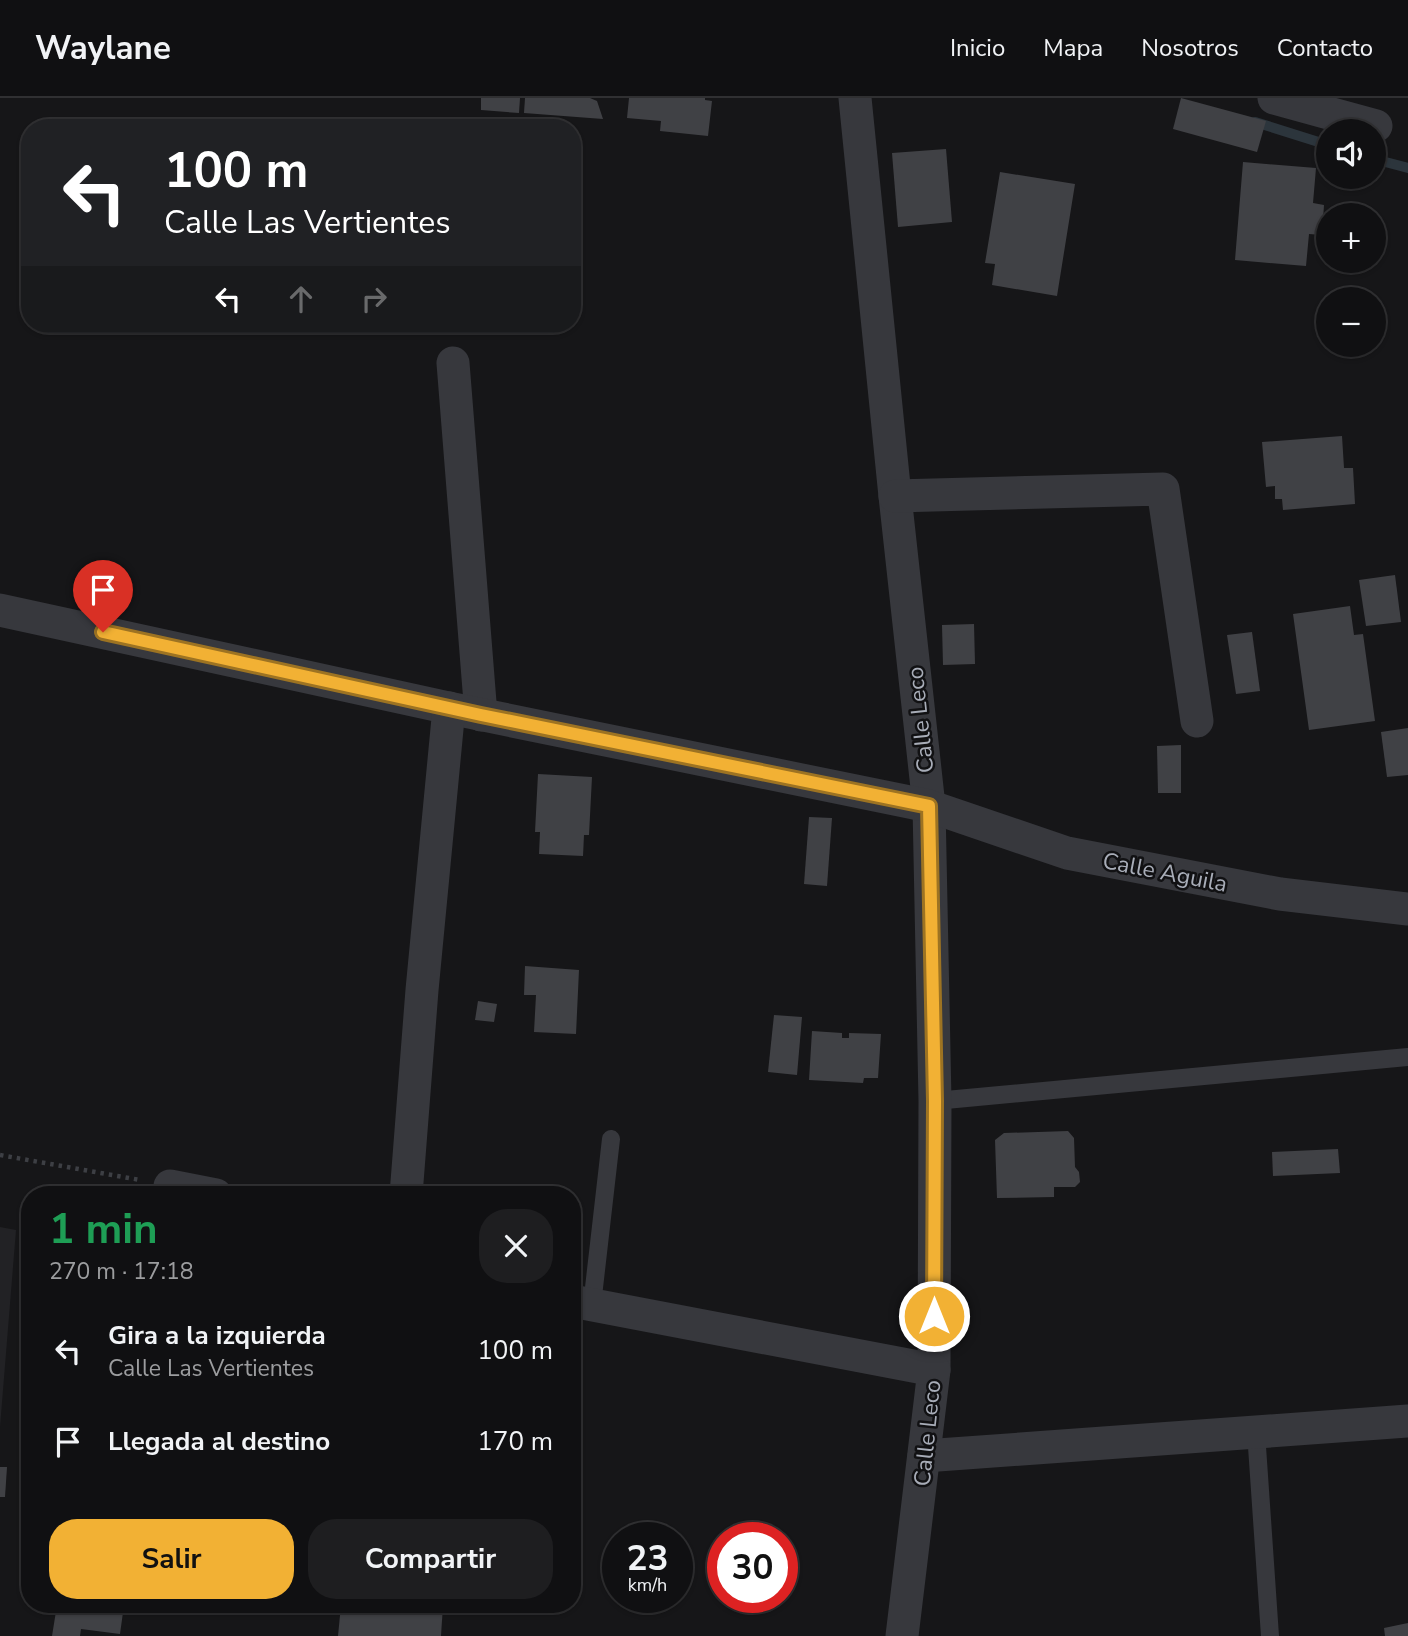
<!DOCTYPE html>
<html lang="es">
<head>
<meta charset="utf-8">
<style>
  body { margin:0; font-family:"Nunito Sans",sans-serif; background:#1e1e20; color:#f1f3f6; height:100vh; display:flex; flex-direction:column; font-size:26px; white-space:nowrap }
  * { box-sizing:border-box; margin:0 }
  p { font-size:23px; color:#9c9d9f }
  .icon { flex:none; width:38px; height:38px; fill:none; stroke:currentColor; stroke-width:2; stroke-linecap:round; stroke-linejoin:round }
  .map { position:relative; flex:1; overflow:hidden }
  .side { position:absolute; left:21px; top:1088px; width:560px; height:427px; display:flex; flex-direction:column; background:#101012; border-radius:28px; box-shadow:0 2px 5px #0004,0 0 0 2px #303032 }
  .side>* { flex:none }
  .banner { position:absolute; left:21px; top:21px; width:560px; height:214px; border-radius:28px; box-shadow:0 2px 5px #0004,0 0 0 2px #303032; background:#202124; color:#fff; overflow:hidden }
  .fabs { position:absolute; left:1316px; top:21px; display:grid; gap:14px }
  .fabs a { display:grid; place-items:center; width:70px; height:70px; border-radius:50%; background:#101012; box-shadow:0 2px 5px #0004,0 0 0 2px #303032; font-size:35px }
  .speed { position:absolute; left:602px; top:1424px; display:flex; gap:14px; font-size:35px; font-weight:700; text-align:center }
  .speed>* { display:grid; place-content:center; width:91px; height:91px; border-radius:50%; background:#101012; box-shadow:0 2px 5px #0004,0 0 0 2px #303032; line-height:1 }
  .speed small { font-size:18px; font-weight:400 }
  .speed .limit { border:10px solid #d22; background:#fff; color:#111 }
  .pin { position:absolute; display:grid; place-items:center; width:60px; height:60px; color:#fff; margin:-72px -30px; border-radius:50% 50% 50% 0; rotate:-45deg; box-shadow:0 0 7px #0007 }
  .pin .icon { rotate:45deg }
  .me { position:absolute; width:77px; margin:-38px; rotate:0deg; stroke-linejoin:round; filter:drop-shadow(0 0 5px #0008) }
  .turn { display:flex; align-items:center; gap:24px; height:147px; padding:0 28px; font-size:32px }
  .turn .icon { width:91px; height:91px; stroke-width:2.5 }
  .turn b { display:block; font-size:49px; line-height:60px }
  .lanes { display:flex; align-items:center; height:66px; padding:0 28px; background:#0003; justify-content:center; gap:35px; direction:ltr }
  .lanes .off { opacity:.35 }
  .round { display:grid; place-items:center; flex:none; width:74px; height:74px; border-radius:28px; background:#1e1e20 }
  .overview { display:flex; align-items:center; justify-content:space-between; height:119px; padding:0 28px }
  h1 { font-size:42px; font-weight:700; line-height:52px; color:#1e9e55 }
  .cta { display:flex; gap:14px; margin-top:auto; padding:14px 28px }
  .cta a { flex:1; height:80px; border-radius:28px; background:#f2b134; color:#111; font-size:28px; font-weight:700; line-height:80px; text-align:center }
  .cta a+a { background:#1e1e20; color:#f1f3f6 }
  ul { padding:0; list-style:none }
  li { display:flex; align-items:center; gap:21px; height:91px; padding:0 28px }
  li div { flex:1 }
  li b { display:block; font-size:26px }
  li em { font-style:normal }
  header { display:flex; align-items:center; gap:42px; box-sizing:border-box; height:98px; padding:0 35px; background:#101012; border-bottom:2px solid #303032 }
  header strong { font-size:33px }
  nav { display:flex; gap:38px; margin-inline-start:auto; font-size:24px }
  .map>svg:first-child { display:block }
  .built { fill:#222225 }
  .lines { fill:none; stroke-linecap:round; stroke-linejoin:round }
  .stream { stroke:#2c353c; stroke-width:10 }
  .building { fill:#404145 }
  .path { stroke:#3d3f44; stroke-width:4.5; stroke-dasharray:3.5 5; stroke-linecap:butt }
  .service { stroke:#37383d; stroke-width:18 }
  .minor { stroke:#37383d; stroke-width:33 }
  .route-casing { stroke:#9d7322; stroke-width:18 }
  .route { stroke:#f2b134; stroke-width:12 }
  .labels { text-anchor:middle; stroke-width:5; stroke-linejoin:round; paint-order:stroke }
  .street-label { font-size:23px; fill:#a8adb8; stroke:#111113 }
</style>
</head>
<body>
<header>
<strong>Waylane</strong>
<nav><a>Inicio</a><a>Mapa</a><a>Nosotros</a><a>Contacto</a></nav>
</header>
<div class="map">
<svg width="1408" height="1538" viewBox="0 0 1408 1538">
  <rect width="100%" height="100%" fill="#161618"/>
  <polygon class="built" points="0,1129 16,1132 0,1329"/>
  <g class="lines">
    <g class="stream">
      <polyline points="1255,24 1328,47"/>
      <polyline points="1374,61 1408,70"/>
    </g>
  </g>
  <g class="building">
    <polygon points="481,0 520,0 519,15 481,12"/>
    <polygon points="525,0 590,0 597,3 603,21 524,15"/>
    <polygon points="629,0 705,0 705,2 712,3 708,38 660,33 661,23 627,20"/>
    <polygon points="1181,0 1266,23 1257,54 1173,31"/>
    <polygon points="946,51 952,124 898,129 892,55"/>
    <polygon points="1243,64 1316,70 1313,105 1324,107 1322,137 1309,136 1306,168 1235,162"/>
    <polygon points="1000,74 1075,86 1057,198 992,187 995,166 985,165"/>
    <polygon points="1359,107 1360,117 1341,117 1340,108"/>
    <polygon points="1342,338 1344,370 1353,370 1355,406 1283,412 1282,401 1275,401 1275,388 1266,389 1262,344"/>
    <polygon points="1395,477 1401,524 1366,528 1359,482"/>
    <polygon points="1350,508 1354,537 1363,536 1375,623 1309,632 1293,516"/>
    <polygon points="974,526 975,566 943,567 942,527"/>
    <polygon points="1252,534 1260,593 1236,596 1227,537"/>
    <polygon points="1408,630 1408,677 1387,679 1381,634"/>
    <polygon points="1181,647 1181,695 1158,695 1157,648"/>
    <polygon points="538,676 592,679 589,737 584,737 583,758 539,756 540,734 535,734"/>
    <polygon points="809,719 832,720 827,788 804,786"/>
    <polygon points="525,868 579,872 576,936 534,934 536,897 524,897"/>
    <polygon points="478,903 497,906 494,924 475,922"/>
    <polygon points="774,917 802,919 797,977 768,974"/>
    <polygon points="812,933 842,935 842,940 849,940 849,935 881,936 878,980 864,980 863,985 809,982"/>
    <polygon points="1068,1033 1074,1040 1075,1069 1079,1074 1080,1084 1075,1089 1054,1089 1054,1099 997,1100 995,1042 1004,1035"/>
    <polygon points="1338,1051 1340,1075 1273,1078 1272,1054"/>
    <polygon points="0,1369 7,1369 5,1399 0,1399"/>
    <polygon points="24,1468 30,1469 30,1496 20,1495"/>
    <polygon points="57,1507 124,1507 120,1536 81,1531 80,1538 52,1538"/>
    <polygon points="341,1507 443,1507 441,1538 338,1538"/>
    <polygon points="1408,1525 1408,1538 1385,1538 1384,1530"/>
  </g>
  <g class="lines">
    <polyline class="path" points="0,1057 140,1082"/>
    <g class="service">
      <polyline points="935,1003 1408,959"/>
      <polyline points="592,1207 611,1041"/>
      <polyline points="1256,1334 1270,1538"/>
    </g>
    <g class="minor">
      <polyline points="855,0 895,398 929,708 935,1003 934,1272 902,1538"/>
      <polyline points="1274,0 1376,28"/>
      <polyline points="453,265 481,617"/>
      <polyline points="895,398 1163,391 1197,623"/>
      <polyline points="0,512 449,610 929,708 1067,755 1280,796 1408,811"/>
      <polyline points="170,1088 216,1097"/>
      <polyline points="406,1097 422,892 449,610"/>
      <polyline points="572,1203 934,1272"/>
      <polyline points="924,1358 1408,1323"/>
    </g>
  </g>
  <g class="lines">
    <defs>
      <polyline id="route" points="103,534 481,617 929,708 935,1003 934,1218"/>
    </defs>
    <use href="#route" class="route-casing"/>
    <use href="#route" class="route"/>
  </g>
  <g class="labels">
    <g class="street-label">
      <text transform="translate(920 622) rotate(-96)" y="8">Calle Leco</text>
      <text transform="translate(1165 774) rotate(11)" y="8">Calle Aguila</text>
      <text transform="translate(927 1335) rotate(-84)" y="8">Calle Leco</text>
    </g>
  </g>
</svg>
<div class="fabs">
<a><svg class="icon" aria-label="sound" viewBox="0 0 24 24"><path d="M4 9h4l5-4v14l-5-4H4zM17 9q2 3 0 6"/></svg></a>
<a>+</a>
<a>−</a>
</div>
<div class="speed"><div>23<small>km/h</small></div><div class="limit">30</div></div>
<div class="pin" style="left:103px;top:534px;background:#d93025"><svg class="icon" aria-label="arrive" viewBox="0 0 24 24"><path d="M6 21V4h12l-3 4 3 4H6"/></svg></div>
<svg class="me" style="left:934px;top:1218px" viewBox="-20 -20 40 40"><circle r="17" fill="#f2b134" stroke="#fff" stroke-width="3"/><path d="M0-11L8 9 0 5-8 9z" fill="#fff"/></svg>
<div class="banner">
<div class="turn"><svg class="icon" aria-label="left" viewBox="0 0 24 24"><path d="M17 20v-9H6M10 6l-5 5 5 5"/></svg><div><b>100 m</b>Calle Las Vertientes</div></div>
<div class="lanes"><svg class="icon" aria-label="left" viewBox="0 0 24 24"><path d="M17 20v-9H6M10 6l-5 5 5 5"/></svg><svg class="icon off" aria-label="ahead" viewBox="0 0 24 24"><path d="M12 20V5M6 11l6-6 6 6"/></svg><svg class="icon off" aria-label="right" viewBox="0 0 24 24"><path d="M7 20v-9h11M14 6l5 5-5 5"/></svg></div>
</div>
<section class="side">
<div class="overview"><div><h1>1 min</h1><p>270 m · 17:18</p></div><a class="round"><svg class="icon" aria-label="close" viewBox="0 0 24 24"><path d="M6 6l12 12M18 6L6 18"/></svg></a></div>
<ul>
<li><svg class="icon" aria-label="left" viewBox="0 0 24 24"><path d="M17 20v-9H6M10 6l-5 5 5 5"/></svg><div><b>Gira a la izquierda</b><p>Calle Las Vertientes</p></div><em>100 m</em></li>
<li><svg class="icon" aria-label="arrive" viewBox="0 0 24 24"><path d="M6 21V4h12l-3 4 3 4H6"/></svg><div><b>Llegada al destino</b></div><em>170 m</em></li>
</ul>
<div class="cta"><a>Salir</a><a>Compartir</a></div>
</section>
</div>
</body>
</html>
